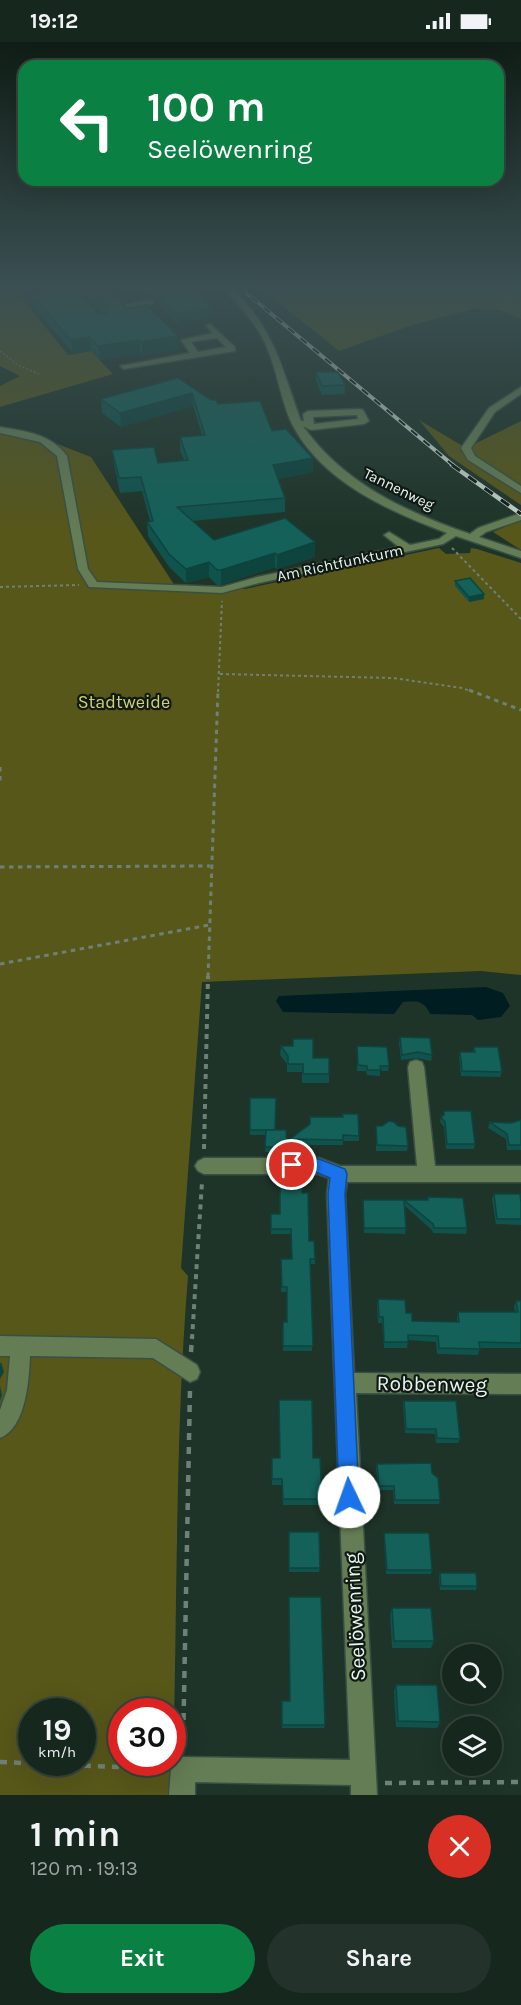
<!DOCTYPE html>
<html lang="en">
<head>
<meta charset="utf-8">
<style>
  body { margin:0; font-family:Karla,sans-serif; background:#23332b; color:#f1f3f6; height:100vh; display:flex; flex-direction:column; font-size:22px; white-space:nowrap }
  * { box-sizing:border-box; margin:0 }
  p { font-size:20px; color:#9ea5a4 }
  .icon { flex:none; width:33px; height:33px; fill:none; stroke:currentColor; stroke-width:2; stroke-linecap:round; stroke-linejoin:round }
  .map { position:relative; height:1753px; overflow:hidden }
  .side { display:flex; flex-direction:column; background:#16271e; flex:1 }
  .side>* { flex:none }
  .top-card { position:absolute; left:18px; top:18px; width:486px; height:126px; border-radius:18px; box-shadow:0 6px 24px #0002,0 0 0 2px #35443c; background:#0b8043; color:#fff; overflow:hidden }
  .controls { position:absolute; left:442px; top:1602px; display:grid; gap:12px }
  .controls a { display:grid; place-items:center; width:60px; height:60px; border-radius:50%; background:#16271e; box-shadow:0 6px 24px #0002,0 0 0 2px #35443c; font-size:30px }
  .speed { position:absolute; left:18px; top:1656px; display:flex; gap:12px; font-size:30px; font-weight:700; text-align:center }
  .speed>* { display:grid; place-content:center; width:78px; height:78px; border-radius:50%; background:#16271e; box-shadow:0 6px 24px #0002,0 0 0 2px #35443c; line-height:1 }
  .speed small { font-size:15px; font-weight:400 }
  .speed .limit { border:9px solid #d22; background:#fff; color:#111 }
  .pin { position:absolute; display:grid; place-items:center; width:51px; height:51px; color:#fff; margin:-26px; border:3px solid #fff; border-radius:50%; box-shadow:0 2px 6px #0007 }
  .me { position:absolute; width:66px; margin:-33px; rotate:357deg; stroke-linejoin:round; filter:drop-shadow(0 0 4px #0008) }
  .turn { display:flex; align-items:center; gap:21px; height:126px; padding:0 30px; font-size:27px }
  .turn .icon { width:78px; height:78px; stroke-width:2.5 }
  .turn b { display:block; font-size:42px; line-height:51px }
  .round { display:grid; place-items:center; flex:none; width:63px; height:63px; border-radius:32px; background:#23332b }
  .head { display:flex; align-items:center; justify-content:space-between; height:102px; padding:0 30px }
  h1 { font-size:36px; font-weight:700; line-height:45px }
  .action { display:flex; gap:12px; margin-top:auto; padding:12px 30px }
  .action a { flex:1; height:69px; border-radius:36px; background:#0b8043; color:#fff; font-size:24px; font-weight:700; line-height:69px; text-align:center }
  .action a+a { background:#23332b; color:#f1f3f6 }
  .status { display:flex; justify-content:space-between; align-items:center; height:42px; padding:0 30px; background:#16271e; direction:ltr }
  .status svg { height:16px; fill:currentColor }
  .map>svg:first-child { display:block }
  .green { fill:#57571a; fill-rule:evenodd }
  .water { fill:#001d21 }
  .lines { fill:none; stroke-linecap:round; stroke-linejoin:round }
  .minor-casing { stroke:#3a4f44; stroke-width:3 }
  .path-far4 { stroke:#6f8177; stroke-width:1.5; stroke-dasharray:2 2; stroke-linecap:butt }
  .path-far3 { stroke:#6f8177; stroke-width:2; stroke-dasharray:3 3; stroke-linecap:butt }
  .path-far2 { stroke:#6f8177; stroke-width:3; stroke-dasharray:4.5 4.5; stroke-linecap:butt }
  .path-far1 { stroke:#6f8177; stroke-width:4; stroke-dasharray:5 5; stroke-linecap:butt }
  .path { stroke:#6f8177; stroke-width:4.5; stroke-dasharray:7 7; stroke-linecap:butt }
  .minor { fill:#647d54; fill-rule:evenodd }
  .rail-far1-casing { stroke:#c6d5cc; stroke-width:4 }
  .rail-casing { stroke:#c6d5cc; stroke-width:4.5 }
  .rail-far1 { stroke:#101914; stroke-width:2; stroke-dasharray:8; stroke-linecap:butt }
  .rail { stroke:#101914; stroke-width:3; stroke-dasharray:10; stroke-linecap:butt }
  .wall { fill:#10534d }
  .shaded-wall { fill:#0d443e }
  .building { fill:#136159; stroke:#0d443e; stroke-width:1.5 }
  .route { fill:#1a73e8; stroke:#114b97; stroke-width:1.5 }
  .labels { text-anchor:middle; stroke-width:4.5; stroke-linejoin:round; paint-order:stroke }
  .far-street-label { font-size:15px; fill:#e8f6ee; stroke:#101914 }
  .park-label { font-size:18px; fill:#d2d270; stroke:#101914 }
  .near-street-label { font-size:21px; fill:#e8f6ee; stroke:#101914 }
</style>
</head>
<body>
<div class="status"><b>19:12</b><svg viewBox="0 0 49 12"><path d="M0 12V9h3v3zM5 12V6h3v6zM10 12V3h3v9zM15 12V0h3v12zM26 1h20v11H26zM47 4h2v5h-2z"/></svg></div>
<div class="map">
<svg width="521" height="1753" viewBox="0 0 521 1753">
  <rect width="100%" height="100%" fill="#1e3428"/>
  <g class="green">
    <polygon points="0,245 13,245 68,313 91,309 113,332 0,365 0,344 20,334 0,324"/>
    <polygon points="259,245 521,245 521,277 500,268 474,267 412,283 339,309"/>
    <polygon points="419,378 466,406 521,379 521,463 449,414"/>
    <path d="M0,387L27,390L91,415L175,544L245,547L439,506L446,512L470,511L471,506L477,507L521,521V933L481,929L202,940L181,1226L188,1234C174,1407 178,1580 172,1753H0ZM32,1670H82V1720H32ZM122,1670H172V1720H122Z"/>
    <polygon points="521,479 521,508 493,490 521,478"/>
  </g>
  <path class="water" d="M486,945L503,951L510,964L501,975L478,978L472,973L430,972C425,959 416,958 403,960L394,972L283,970L276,959L279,954Z"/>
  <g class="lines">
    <defs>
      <g id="minor">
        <path d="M222,245H231C275,288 281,324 301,379H304L303,372L308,369L360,367L363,368L369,379L364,382L311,388L303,384C344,442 406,470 470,492L478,486L521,471V478L486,490L479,495L521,509V516L456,494L443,502L259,541L222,551L89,545L78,527L57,414L40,400L0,391V385C25,389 51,392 67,414L88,527L97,540L222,545L257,535L399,505L384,493L389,490L410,503L439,497L447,491C389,469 322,440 292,382C281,359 278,332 268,308C258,282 240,265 222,245ZM357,373L358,377L314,382L313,375Z"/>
        <polygon points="150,258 154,260 153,262 127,265 123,263"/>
        <path d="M210,282L235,305V309L124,327L120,324L190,311L181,298L213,291L206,284ZM217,296L226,305L198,310L191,300Z"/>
        <polygon points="521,345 521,352 495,370 471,406 475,414 521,444 521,451 468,418 461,406 489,366"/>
        <polygon points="416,1018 422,1020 424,1025 435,1124 521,1124 521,1140 347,1140 345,1152 354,1331 521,1332 521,1352 356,1351 377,1753 351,1753 351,1743 195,1740 195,1753 169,1753 171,1727 174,1718 183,1715 350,1718 327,1152 329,1136 318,1132 204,1132 198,1129 195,1124 198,1119 204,1116 319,1116 340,1124 417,1124 408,1025 410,1020"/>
        <path d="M0,1294L156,1297L197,1323L200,1330L197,1337L190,1340L153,1316L30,1314C29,1338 26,1386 0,1396V1368L7,1348L10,1314H0Z"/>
      </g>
    </defs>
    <use href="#minor" class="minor-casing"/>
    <polyline class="path-far4" points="0,309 18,323 39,332"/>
    <g class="path-far3">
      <polyline points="452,506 521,577"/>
      <polyline points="0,545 79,543"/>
      <polyline points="220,632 393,636 462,646 473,650"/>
      <polyline points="218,650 222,559"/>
    </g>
    <g class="path-far2">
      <polyline points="469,648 521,668"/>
      <polyline points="0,725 0,741"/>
      <polyline points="0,825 210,824"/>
      <polyline points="0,922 209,883"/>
      <polyline points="208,935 218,648"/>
    </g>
    <g class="path-far1">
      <polyline points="204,1107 208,934"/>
      <polyline points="192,1297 202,1140"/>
    </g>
    <g class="path">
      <polyline points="191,1310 192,1295"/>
      <polyline points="183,1706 190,1347"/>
      <polyline points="0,1720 164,1727"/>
      <polyline points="385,1741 521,1740"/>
    </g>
    <use href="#minor" class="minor"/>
    <defs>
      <polyline id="rail-far1" points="239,245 454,424"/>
      <polyline id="rail" points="452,423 521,472"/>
    </defs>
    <use href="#rail-far1" class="rail-far1-casing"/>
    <use href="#rail" class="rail-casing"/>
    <use href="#rail-far1" class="rail-far1"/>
    <use href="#rail" class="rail"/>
  </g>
  <g class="wall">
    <polygon points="79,245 108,245 128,267 179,307 142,314 140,311 100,318 91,308 73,311 35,267 33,254 98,271 103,272"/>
    <polygon points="141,245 189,245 213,276 178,282"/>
    <polygon points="316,330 345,343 345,352 322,353 316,339"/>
    <polygon points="178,336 218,362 272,389 313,416 313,430 278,437 285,456 285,470 192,479 214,498 315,515 277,527 275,525 221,543 217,543 209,535 186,541 170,526 148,494 147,480 150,479 142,449 120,451 114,422 112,408 158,421 184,418 180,409 180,395 202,393 193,364 121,385 102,371 101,357"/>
    <polygon points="455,539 484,557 469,560 455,544"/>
    <polygon points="400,995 432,1013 431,1019 417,1016 401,1018 399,1001"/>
    <polygon points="281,1004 313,1016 329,1032 329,1041 302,1041 302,1030 287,1030 287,1022 280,1013"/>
    <polygon points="357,1004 389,1024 388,1029 380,1029 380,1034 367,1033 366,1029 357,1029"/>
    <polygon points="474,1005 502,1030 500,1035 461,1034 459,1016 460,1010 473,1010"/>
    <polygon points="250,1056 275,1088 286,1088 286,1110 265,1110 266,1093 250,1093"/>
    <polygon points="444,1069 475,1102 474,1107 446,1107 444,1085 440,1080 441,1075 443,1074"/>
    <polygon points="521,1078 521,1108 507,1108 506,1097 488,1086 490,1080 511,1081"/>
    <polygon points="310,1082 359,1094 359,1099 343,1099 343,1103 290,1103 290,1097"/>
    <polygon points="376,1084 398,1084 408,1104 407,1109 376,1109"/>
    <polygon points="302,1151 309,1199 315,1217 315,1222 310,1222 312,1309 283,1309 283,1280 287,1280 287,1250 281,1250 281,1217 292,1217 291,1192 271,1192 271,1172 280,1172"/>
    <polygon points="494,1152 521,1161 521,1183 496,1182 492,1157"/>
    <polygon points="428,1155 467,1186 466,1192 433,1191 432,1188 405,1164 406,1186 405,1192 364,1191 363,1158 428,1158"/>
    <polygon points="378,1257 406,1271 412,1279 457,1280 457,1276 458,1270 515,1270 514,1265 516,1259 521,1259 521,1306 480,1306 478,1313 437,1312 436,1300 408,1298 407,1306 384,1306 382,1281 378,1281 377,1263"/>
    <polygon points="404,1359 460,1397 458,1401 436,1401 435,1392 405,1391 403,1363"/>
    <polygon points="272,1416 313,1416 322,1457 321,1463 283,1463 282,1443 272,1443"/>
    <polygon points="377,1422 432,1431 440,1458 439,1462 394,1462 393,1448 378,1448 376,1426"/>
    <polygon points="289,1490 320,1526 319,1530 289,1530"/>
    <polygon points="384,1491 432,1528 431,1532 386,1532 384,1495"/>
    <polygon points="440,1531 477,1544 476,1548 440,1548 439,1534"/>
    <polygon points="392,1566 434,1599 431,1606 392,1606 390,1573"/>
    <polygon points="396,1643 440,1680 437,1686 396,1685 394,1649"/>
    <polygon points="282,1659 290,1659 325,1683 324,1686 282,1686"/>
  </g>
  <g class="shaded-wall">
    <polygon points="213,267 213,276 178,282 178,273"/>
    <polygon points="178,294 179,307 142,314 141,300"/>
    <polygon points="90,295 91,308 73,311 71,298"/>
    <polygon points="139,298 140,311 100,318 98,304"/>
    <polygon points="192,351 193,364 121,385 120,371"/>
    <polygon points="313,416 313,430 272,438 273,423"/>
    <polygon points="315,500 315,515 277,527 277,513"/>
    <polygon points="275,511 275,525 221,543 221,528"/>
    <polygon points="209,520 209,535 186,541 186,527"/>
    <polygon points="484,552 484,557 469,560 469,555"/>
    <polygon points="1,1320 4,1330 0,1337 0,1322"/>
    <polygon points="0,1344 2,1353 0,1359"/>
  </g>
  <g class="building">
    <polygon points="89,245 108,245 128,267 147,263 178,294 141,300 139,298 98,304 90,295 71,298 33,254 76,247 98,271 106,272 108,264"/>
    <polygon points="149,245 189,245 213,267 178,273"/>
    <polygon points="316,330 338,330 345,343 322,344"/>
    <polygon points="178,336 211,358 216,358 218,362 260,359 272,389 286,387 313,416 273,423 285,456 177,465 214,498 285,476 315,500 277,513 275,511 221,528 217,528 209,520 186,527 169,512 147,480 153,479 141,435 119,436 112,408 154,405 158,421 188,418 180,395 205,393 192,351 120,371 101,357"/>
    <polygon points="470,536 484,552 469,555 455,539"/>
    <polygon points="400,995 430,996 432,1013 418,1010 402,1013"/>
    <polygon points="293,997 313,997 313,1016 329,1016 329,1032 303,1032 303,1022 288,1022 288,1014 281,1004 293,1004"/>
    <polygon points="357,1004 387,1005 389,1024 380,1024 381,1028 367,1028 367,1024 358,1023"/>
    <polygon points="474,1005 498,1005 502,1030 462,1029 460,1010 475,1010"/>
    <polygon points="250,1056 276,1056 275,1088 250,1088"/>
    <polygon points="444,1069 471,1069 475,1102 447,1102 445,1080 441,1075 444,1073"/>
    <polygon points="342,1072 358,1072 359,1094 343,1093 343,1098 290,1097 310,1082 310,1075 343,1075"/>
    <polygon points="521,1078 521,1103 509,1103 507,1092 490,1080 511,1081"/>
    <polygon points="389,1079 394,1080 398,1084 406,1085 408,1104 377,1103 376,1084 382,1084"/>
    <polygon points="266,1088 286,1088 287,1105 265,1105"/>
    <polygon points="280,1139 302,1139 302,1151 308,1151 309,1199 314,1199 315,1217 310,1217 313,1304 283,1304 283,1280 287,1280 287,1245 282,1245 281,1217 292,1217 291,1187 271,1187 271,1172 280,1172"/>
    <polygon points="494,1152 520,1152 521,1161 521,1177 497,1177"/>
    <polygon points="428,1155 463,1156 467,1186 434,1186 433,1182 404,1158 428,1158"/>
    <polygon points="363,1158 404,1158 406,1186 364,1186"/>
    <polygon points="378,1257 405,1258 406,1271 412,1271 412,1279 459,1280 458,1270 518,1270 516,1259 521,1259 521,1301 479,1300 480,1307 439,1306 438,1294 408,1293 408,1300 384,1300 383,1275 379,1275"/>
    <polygon points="279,1358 312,1358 313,1416 320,1416 322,1457 283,1457 282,1437 272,1437 272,1416 280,1416"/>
    <polygon points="404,1359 456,1359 460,1397 437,1396 436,1387 406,1387"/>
    <polygon points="431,1421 432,1431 438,1436 440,1458 395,1458 394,1444 379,1444 377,1422"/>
    <polygon points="289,1490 319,1490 320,1526 289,1526"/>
    <polygon points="384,1491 429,1491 432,1528 387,1528"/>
    <polygon points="440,1531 476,1531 477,1544 441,1544"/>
    <polygon points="289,1555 321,1555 325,1683 282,1683 282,1659 290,1659"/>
    <polygon points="392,1566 431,1566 434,1599 394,1599"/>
    <polygon points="396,1643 437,1643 440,1680 398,1679"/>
  </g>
  <linearGradient id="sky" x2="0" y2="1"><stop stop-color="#101d16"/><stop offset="0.5" stop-color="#3b5053"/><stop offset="1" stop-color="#3b5053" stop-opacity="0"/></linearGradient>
  <rect width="521" height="491" fill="url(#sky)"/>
  <polygon class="route" points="292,1116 319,1117 345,1127 347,1132 345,1152 359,1455 356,1462 349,1465 342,1462 339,1455 328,1152 330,1136 318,1131 286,1128 284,1123 286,1118"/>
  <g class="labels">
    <g class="far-street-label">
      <text transform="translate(399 447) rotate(26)" y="5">Tannenweg</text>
      <text transform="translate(340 521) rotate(-12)" y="5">Am Richtfunkturm</text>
    </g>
    <g class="park-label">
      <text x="124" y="666">Stadtweide</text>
    </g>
    <g class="near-street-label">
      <text transform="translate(432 1342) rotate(1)" y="7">Robbenweg</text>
      <text transform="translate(355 1575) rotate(-93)" y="7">Seelöwenring</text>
    </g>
  </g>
</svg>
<div class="controls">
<a><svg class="icon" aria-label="search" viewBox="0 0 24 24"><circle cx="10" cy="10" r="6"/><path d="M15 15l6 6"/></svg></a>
<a><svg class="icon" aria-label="layers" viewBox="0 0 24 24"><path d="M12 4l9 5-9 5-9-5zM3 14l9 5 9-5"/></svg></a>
</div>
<div class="speed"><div>19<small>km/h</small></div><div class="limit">30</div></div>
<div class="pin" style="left:292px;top:1123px;background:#d93025"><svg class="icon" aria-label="arrive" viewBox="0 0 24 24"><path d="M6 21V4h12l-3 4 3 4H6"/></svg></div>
<svg class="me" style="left:349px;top:1455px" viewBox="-20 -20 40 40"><circle r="19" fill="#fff"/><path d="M0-13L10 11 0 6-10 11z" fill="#1a73e8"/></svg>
<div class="top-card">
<div class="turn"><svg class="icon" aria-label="left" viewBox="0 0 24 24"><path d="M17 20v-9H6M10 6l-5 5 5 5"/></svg><div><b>100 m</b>Seelöwenring</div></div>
</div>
</div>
<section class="side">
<div class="head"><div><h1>1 min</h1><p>120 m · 19:13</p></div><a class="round" style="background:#d93025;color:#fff"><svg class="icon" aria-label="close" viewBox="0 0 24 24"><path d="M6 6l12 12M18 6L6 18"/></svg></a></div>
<div class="action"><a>Exit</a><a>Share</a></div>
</section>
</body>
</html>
